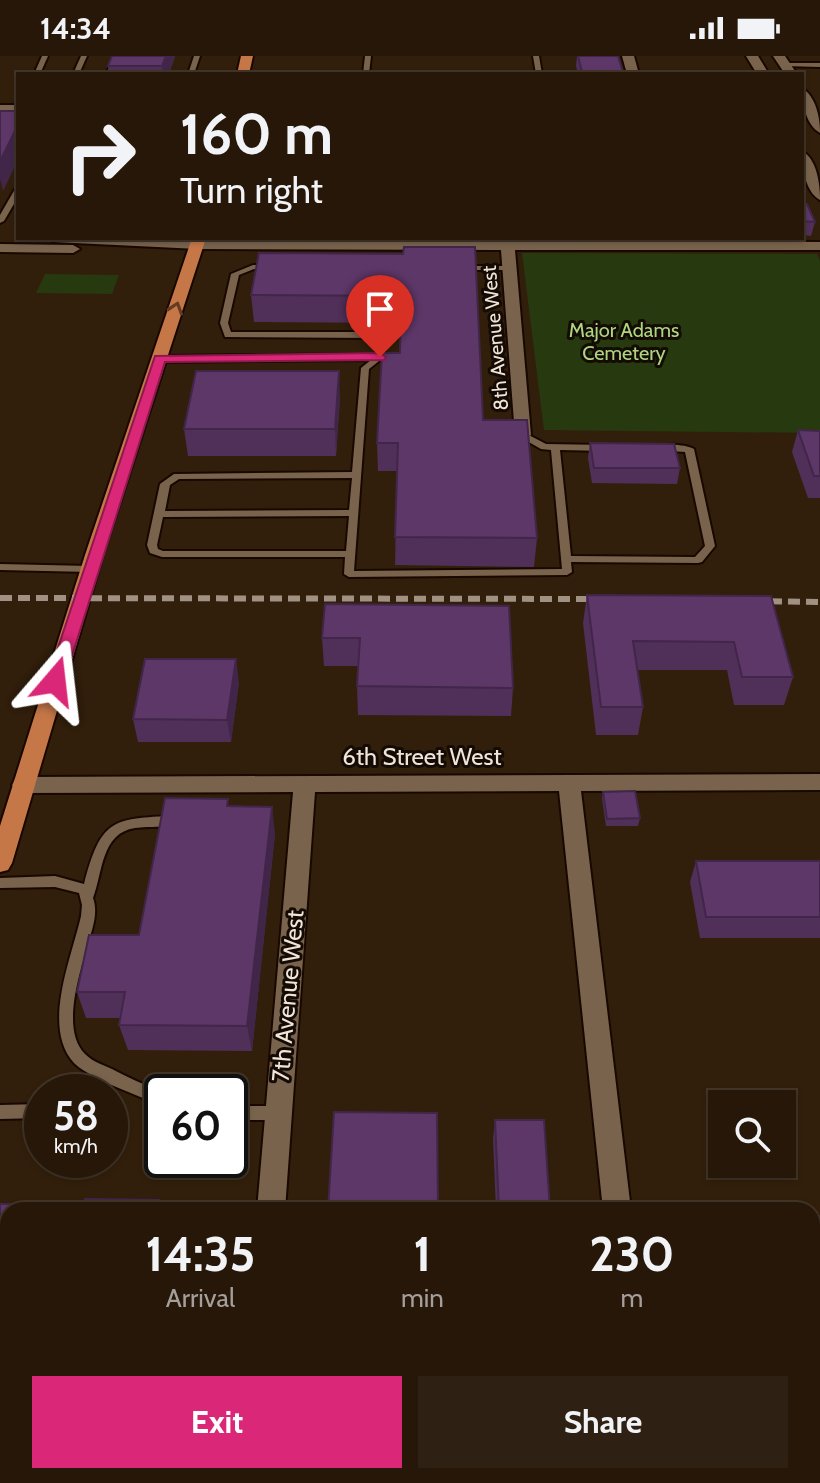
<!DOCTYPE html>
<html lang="en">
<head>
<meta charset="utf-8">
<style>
  body { margin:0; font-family:Cabin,sans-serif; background:#2e2012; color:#f1f3f6; height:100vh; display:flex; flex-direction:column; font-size:30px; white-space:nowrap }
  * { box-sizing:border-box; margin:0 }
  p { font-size:26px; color:#a49f9c }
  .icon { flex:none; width:44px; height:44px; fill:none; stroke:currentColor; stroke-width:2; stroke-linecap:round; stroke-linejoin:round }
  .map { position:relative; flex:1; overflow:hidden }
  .sheet { position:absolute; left:0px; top:1146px; width:820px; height:282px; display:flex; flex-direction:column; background:#261708; border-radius:24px 24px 0 0; box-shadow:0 2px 6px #0004,0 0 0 2px #423629 }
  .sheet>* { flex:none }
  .banner { position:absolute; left:16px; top:16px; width:788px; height:168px; border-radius:0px; box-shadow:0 2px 6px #0004,0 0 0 2px #423629; background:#261708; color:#f1f3f6; overflow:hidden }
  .buttons { position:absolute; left:708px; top:1034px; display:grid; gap:16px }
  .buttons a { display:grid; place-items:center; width:88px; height:88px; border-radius:0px; background:#261708; box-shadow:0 2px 6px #0004,0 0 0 2px #423629; font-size:40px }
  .speed { position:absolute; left:24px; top:1018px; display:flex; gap:16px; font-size:40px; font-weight:700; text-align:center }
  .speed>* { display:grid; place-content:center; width:104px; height:104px; border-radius:50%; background:#261708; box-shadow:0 2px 6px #0004,0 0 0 2px #423629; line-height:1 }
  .speed small { font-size:20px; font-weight:400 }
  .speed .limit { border:4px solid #111; border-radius:12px; background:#fff; color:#111 }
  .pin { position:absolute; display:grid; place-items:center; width:68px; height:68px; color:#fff; margin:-82px -34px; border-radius:50% 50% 50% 0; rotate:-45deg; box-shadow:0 0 8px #0007 }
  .pin .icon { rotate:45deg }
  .me { position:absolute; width:88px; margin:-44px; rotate:17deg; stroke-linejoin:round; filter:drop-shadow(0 0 6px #0008) }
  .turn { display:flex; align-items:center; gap:28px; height:168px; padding:0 32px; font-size:36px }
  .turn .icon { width:104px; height:104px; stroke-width:2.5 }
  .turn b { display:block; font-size:56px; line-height:68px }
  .eta { display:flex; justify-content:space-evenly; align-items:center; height:136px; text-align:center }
  .eta b { font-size:48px; font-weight:800; line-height:56px }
  .action { display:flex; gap:16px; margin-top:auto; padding:16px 32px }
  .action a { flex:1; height:92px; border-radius:0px; background:#db2777; color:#fff; font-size:32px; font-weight:800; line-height:92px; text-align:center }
  .action a+a { background:#2e2012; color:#f1f3f6 }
  .status { display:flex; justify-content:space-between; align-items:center; height:56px; padding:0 40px; background:#261708; direction:ltr }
  .status svg { height:22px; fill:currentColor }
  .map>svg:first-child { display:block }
  .green { fill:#27390e }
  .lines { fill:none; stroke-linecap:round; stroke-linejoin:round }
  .service-casing { stroke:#190800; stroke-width:4 }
  .minor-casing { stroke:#190800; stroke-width:4 }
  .tertiary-casing { stroke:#190800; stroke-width:4 }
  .primary-casing { stroke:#190800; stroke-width:4 }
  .service { fill:#79634d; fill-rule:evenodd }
  .minor { fill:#79634d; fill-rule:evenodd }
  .tertiary { fill:#79634d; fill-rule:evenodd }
  .primary { fill:#c67748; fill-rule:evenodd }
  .rail { stroke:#a19182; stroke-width:6; stroke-dasharray:12 6; stroke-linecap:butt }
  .wall { fill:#502f59 }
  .shaded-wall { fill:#412649 }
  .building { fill:#5d3768; stroke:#412649; stroke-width:2 }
  .oneway { stroke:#643c23 }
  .route { fill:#db2777; stroke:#8e194d; stroke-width:2 }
  .labels { text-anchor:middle; stroke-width:6; stroke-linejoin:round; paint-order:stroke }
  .far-park-label { font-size:20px; fill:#aed681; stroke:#130b04 }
  .far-street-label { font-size:20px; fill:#f1e4d8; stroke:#130b04 }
  .street-label { font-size:24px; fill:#f1e4d8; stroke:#130b04 }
</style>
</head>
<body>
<div class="status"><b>14:34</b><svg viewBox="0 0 49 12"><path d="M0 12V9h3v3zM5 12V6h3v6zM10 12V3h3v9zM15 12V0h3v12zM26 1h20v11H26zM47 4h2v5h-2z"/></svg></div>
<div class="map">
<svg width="820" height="1427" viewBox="0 0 820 1427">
  <rect width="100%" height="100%" fill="#321f0b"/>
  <g class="green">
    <polygon points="522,197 817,198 820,205 820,377 544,374"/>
    <polygon points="45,218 119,219 112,238 36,237"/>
  </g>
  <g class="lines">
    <defs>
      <g id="service">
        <polygon points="42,0 48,0 40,18 34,18"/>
        <polygon points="81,0 87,0 79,18 73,18"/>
        <polygon points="115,0 121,0 112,18 106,18"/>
        <polygon points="194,0 200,0 194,18 188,18"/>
        <polygon points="365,0 371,0 369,18 363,18"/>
        <polygon points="533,0 539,0 542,18 536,18"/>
        <polygon points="786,7 820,7 820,11 784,10"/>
        <polygon points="15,133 18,133 18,141 4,165 0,167 0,159"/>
        <path d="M253,209H271L275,211L271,213H254L239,219L228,267L231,276H382L386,279L384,301L369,313L354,515L562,513L551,394L541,393L520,381L518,379L523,376L546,388L605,389L610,392L605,395L560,394L571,500L695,501L705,490L685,396L656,394L654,392C663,387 685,388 694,393L715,490L702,506L698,507L571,506L572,516L567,519L349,521L344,518L345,501H162L150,497L147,489L160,428L174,418L352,416L361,312L371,304L160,306L156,303L160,300L376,298L378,282L225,281L220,267L231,218ZM352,422L349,454L165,455L170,429L179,423ZM349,460L346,495H163L158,493L157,489L163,461Z"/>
        <polygon points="457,210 509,210 513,212 509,214 457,214"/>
        <polygon points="0,508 90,510 95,513 90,516 0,514"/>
        <path d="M175,760L179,762L181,765L179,768C165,772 150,770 135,772C101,777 103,816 93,842C99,858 91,876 87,891C79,920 61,974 85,998C93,1006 103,1009 112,1013C127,1021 145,1029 162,1036V1050L109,1028L97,1036H78L80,1031L95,1021C88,1017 80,1013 74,1007C41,971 72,901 81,860L82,849L79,837L55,831L0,832V822L55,820L84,828C101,764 111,762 175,760Z"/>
        <polygon points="42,1048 42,1062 0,1063 0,1049"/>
        <polygon points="230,1050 278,1050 283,1052 285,1057 283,1062 278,1064 230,1064"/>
      </g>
      <g id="minor">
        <polygon points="622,0 634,0 639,18 627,18"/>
        <rect x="0" y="49" width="18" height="8"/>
        <polygon points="47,182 820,186 820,194 515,194 531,379 523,384 515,379 501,194 198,193 54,186"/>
        <polygon points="0,188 73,189 80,193 73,197 0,196"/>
        <polygon points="820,718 820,734 581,735 631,1154 603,1154 559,735 315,736 285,1154 257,1154 293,736 23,737 15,735 12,729 15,723 23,721"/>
        <polygon points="234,1420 266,1420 265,1427 233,1427"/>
        <polygon points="631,1420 663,1420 664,1427 632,1427"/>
      </g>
      <g id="tertiary">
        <polygon points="746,0 758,0 769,18 757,18"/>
        <polygon points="773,0 785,0 797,18 785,18"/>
        <path d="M802,32C816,41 820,61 820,77C806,69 802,48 802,32Z"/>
        <path d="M802,95C817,103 820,128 820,144C805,136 802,111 802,95Z"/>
      </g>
      <g id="primary">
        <polygon points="241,0 253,0 249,18 237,18"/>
        <polygon points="192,182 206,182 103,499 12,807 8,814 0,816 0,770 85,499"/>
      </g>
    </defs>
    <use href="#service" class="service-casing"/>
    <use href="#minor" class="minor-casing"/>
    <use href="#tertiary" class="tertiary-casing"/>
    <use href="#primary" class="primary-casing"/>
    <use href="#service" class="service"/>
    <use href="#minor" class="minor"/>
    <use href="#tertiary" class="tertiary"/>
    <use href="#primary" class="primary"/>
    <g class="rail">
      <polyline points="0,542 608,543"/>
      <polyline points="752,545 820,546"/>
    </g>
  </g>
  <g class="wall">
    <polygon points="112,0 175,0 169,18 109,18 108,10"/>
    <polygon points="577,0 618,0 622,18 578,18 576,10"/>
    <polygon points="802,136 805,143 804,149 815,166 811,180 802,179"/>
    <polygon points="403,198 483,364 537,482 534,511 395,509 397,415 378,415 377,387 400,297 401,267 254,266 251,239"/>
    <polygon points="340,342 336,400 188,400 184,373"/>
    <polygon points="798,374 820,375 820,442 808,442 792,396"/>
    <polygon points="590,387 680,412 677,428 592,427 588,402"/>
    <polygon points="587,539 771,540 793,621 784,649 734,649 727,614 637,614 643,651 638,679 596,679 583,567"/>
    <polygon points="325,548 513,632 511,660 358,659 357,630 358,610 324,610 322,582"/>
    <polygon points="239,626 231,686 138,686 133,663"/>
    <polygon points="603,736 640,762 638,770 606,770 602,743"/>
    <polygon points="229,750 275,778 252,995 128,994 119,969 121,962 86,962 77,936 139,879"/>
    <polygon points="696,805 820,805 820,882 700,882 690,826"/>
    <polygon points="495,1064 550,1154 496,1154 493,1083"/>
    <polygon points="0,1148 8,1154 8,1237 0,1237"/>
    <polygon points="742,1420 809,1420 810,1427 743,1427"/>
  </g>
  <g class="shaded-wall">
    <polygon points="166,0 175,0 169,18 163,18 162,10"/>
    <polygon points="18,69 18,104 3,135 0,123 0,105"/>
    <polygon points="339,315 340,342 336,400 335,373"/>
    <polygon points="236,603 239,626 231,686 227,664"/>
    <polygon points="272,751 275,778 252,995 247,970"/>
    <polygon points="203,1420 212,1420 211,1427 202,1427"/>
  </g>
  <g class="building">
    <polygon points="112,0 166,0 162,10 108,10"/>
    <polygon points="578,0 618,0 623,16 582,16"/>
    <polygon points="701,15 731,15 732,18 702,18"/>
    <polygon points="0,55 18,55 18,69 0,105"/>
    <polygon points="807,148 815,166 802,165 802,149"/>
    <polygon points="404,191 475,191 483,364 527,364 537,482 395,481 398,387 377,387 382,297 400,297 401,240 251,239 259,197 403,198"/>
    <polygon points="196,315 339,315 335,373 184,373"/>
    <polygon points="798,374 820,375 820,420 814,420"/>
    <polygon points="590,387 674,388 680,412 594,412"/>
    <polygon points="587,539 771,540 793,621 742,621 734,586 633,585 643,651 601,651"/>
    <polygon points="325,548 509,550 513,632 357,630 360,582 322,582"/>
    <polygon points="145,603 236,603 227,664 133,663"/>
    <polygon points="635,735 640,762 607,763 603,736"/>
    <polygon points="165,742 228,743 227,750 272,751 247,970 119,969 125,936 77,936 89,879 139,879"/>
    <polygon points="696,805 820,805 820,861 706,861"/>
    <polygon points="334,1056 437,1057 438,1154 328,1154"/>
    <polygon points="495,1064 544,1064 550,1154 499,1154"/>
    <polygon points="85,1143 159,1144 157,1154 83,1154"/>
    <polygon points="0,1148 39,1148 38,1154 8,1154 8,1225 0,1225"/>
    <polygon points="34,1420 203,1420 202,1427 32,1427"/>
    <polygon points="315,1420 437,1420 437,1427 314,1427"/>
    <polygon points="749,1420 809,1420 810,1427 751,1427"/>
  </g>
  <defs><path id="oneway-chevron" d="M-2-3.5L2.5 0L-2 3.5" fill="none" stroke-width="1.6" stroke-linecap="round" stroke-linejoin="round" transform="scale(2)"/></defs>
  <use class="oneway" href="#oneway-chevron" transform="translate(176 252) rotate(-72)"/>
  <polygon class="route" points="380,297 386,301 384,304 165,306 64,625 61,629 49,629 47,625 155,300"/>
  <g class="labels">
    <g class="far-park-label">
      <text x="624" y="281">Major Adams<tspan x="624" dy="23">Cemetery</tspan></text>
    </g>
    <g class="far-street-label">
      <text transform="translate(495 282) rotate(-95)" y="7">8th Avenue West</text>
    </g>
    <g class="street-label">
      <text x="422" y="709">6th Street West</text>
      <text transform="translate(288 940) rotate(-85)" y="8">7th Avenue West</text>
    </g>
  </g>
</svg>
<div class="buttons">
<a><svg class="icon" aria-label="search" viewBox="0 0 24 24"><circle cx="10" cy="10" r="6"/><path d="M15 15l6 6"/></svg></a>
</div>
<div class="speed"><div>58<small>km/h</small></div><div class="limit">60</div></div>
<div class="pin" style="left:380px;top:301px;background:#d93025"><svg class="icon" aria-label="arrive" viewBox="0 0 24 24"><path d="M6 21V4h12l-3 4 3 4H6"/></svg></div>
<svg class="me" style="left:55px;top:625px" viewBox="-20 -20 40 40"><path d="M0-17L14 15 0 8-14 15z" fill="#db2777" stroke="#fff" stroke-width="4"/></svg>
<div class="banner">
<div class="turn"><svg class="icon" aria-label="right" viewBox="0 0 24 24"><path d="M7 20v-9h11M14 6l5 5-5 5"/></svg><div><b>160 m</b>Turn right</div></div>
</div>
<section class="sheet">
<div class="eta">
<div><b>14:35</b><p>Arrival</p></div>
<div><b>1</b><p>min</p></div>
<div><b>230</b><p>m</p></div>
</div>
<div class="action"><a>Exit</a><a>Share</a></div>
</section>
</div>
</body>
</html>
